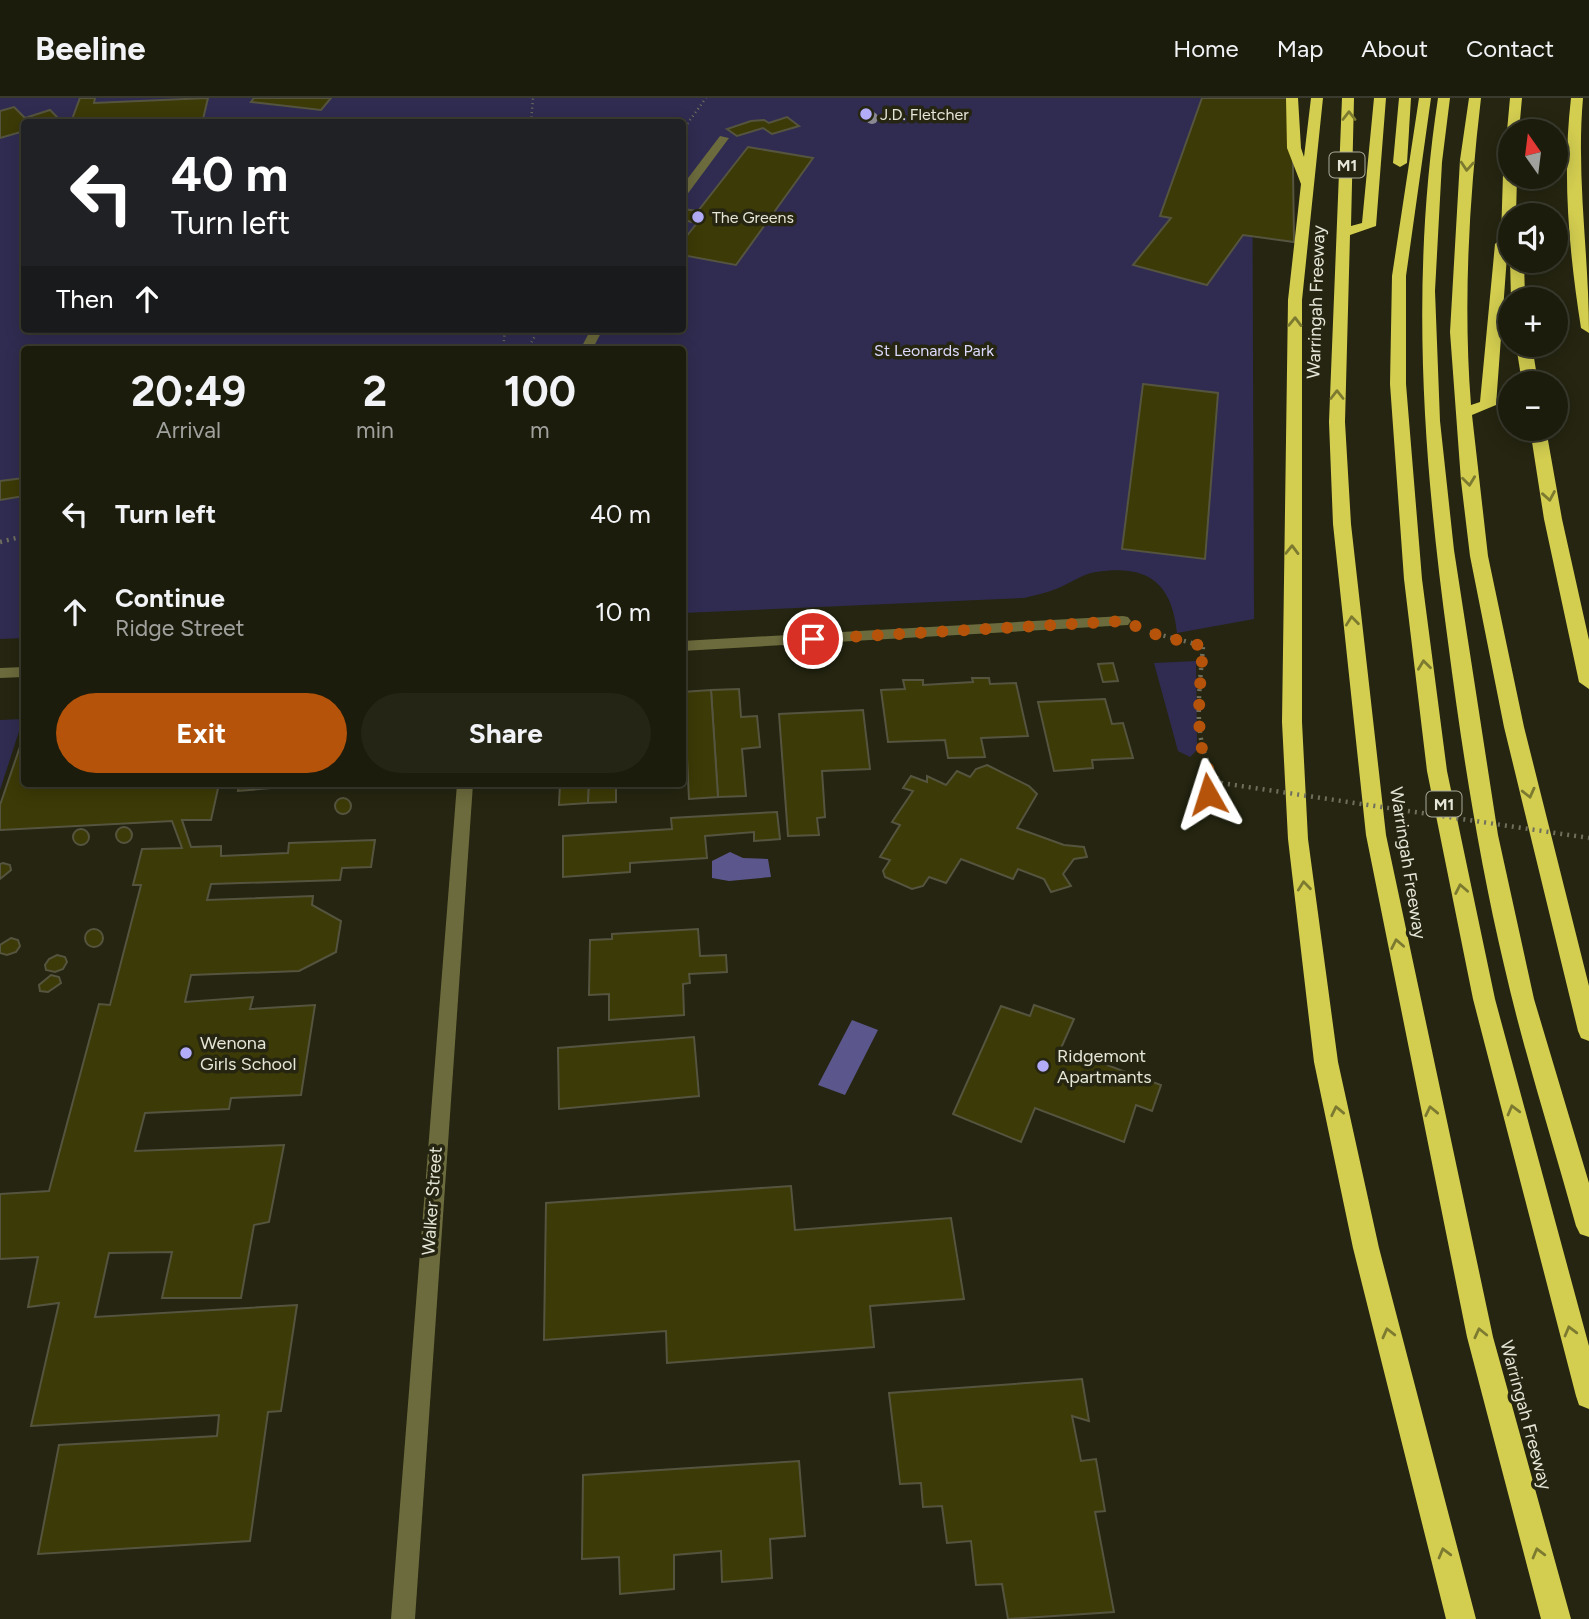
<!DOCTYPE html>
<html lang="en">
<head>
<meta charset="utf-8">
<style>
  body { margin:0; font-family:Figtree,sans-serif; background:#252516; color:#f1f3f6; height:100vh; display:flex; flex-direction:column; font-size:26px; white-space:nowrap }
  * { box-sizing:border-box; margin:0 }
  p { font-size:23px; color:#a0a19d }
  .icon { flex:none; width:38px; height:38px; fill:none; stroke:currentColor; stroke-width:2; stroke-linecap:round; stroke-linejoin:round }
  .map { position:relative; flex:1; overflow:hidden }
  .side { position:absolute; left:21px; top:248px; width:665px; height:441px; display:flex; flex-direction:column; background:#1c1c0d; border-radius:7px; box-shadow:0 4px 18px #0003,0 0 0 2px #3a3a2e }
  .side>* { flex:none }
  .hud { position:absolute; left:21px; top:21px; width:665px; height:214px; border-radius:7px; box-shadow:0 4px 18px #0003,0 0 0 2px #3a3a2e; background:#202124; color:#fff; overflow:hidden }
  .needle { width:46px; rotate:346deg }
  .buttons { position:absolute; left:1498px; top:21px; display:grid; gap:14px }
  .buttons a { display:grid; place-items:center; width:70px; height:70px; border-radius:50%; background:#1c1c0d; box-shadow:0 4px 18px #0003,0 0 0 2px #3a3a2e; font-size:35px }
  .pin { position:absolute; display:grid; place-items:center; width:60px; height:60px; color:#fff; margin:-30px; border:4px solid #fff; border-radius:50%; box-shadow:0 2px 7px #0007 }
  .me { position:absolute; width:77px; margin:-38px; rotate:354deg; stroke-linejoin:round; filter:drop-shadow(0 0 5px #0008) }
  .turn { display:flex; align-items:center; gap:24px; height:147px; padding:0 35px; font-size:32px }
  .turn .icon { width:91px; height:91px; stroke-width:2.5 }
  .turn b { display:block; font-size:49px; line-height:60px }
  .then { display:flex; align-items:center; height:66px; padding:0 35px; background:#0003; gap:14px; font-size:26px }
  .eta { display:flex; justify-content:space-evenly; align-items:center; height:119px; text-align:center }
  .eta b { font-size:42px; font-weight:700; line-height:49px }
  .primary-button { display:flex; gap:14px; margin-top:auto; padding:14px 35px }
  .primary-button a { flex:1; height:80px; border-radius:42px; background:#b45309; color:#fff; font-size:28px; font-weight:700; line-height:80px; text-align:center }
  .primary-button a+a { background:#252516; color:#f1f3f6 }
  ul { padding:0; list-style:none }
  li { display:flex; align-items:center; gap:21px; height:98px; padding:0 35px }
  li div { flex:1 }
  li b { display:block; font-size:26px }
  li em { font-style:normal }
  header { display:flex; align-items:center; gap:42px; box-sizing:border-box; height:98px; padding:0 35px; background:#1c1c0d; border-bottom:2px solid #3a3a2e }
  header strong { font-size:33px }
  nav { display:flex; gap:38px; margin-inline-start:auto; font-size:24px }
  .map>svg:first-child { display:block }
  .green { fill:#302c51; fill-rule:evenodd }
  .water { fill:#5b568c }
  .building { fill:#3c3a06; stroke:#55543f; stroke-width:2 }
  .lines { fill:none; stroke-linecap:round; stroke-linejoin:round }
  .path-far1 { stroke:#6f6f5e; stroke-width:2.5; stroke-dasharray:1 3.5; stroke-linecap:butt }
  .path { stroke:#6f6f5e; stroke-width:4.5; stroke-dasharray:2 5; stroke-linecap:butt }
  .minor { fill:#6c6b3d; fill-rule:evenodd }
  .highway { fill:#d3ce50; fill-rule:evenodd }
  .path-bridge { stroke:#6f6f5e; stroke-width:4.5; stroke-dasharray:2 5; stroke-linecap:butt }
  .tree { fill:#8a8992 }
  .oneway { stroke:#7c7a30 }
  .route { stroke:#b45309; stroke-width:12; stroke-dasharray:0 21.6 }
  .poi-dot { fill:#b3adf9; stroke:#252511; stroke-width:2.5 }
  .labels { text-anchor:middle; stroke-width:7; stroke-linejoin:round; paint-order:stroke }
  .far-poi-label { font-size:16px; fill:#e5e5d8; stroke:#252511; text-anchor:start }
  .shield { fill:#252511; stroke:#abab9c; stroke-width:2 }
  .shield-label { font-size:16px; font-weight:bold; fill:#e5e5d8 }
  .far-park-label { font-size:16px; fill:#dcdafc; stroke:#252511 }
  .street-label { font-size:18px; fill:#e5e5d8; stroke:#252511 }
  .poi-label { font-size:18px; fill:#e5e5d8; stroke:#252511; text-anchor:start }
</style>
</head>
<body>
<header>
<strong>Beeline</strong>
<nav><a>Home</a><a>Map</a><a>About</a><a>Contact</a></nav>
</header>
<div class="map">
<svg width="1589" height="1521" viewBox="0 0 1589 1521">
  <rect width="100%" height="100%" fill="#252511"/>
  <g class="green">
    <path d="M0,0H1252L1254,521L1177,535C1172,484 1147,466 1096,474C1082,476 1069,486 1056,491C1046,495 1035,497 1024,500L683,515L682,252H24V540L0,541ZM24,24H682V231H24Z"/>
    <polygon points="1196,563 1197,652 1190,659 1178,653 1154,565"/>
    <polygon points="23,621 0,692 0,622"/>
  </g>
  <g class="water">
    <polygon points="730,754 743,760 768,761 771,779 729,783 712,780 712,763"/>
    <polygon points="852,922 878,932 845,997 818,987"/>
  </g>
  <g class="building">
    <polygon points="80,0 95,0 94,5 208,0 203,21 71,24"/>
    <polygon points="254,0 331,0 321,12 251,4"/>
    <polygon points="1202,0 1292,0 1294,144 1243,137 1207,187 1133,167 1171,120 1160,118"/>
    <polygon points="14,9 25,20 50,12 62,24 24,24 24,33 0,40 0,13"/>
    <polygon points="787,19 799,28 772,36 763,30 737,38 727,31 751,23 764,22 769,25"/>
    <polygon points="748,49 813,60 736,167 682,157 682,144 697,125 682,122 682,111 698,113"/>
    <polygon points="1143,286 1218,295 1205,461 1122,451"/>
    <polygon points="24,380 24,398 0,402 0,383"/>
    <polygon points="1113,565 1118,583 1103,584 1098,566"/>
    <polygon points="972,580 989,580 990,586 1016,585 1028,638 981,640 985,659 948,660 945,642 888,644 881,592 905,591 903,582 923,582 923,587 973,584"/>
    <polygon points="739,591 741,619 757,618 760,649 742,651 746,698 718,699 711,592"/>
    <polygon points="711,592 718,699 689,701 687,659 682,659 682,594"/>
    <polygon points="1105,601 1112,626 1123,625 1133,660 1092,662 1093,670 1054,673 1038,604"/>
    <polygon points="863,612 870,671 822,673 825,719 817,720 819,737 788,738 779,616"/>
    <polygon points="24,637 24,686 219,686 211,722 182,722 191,749 221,748 221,758 288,755 289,745 375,742 371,769 342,770 340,782 211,786 207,802 313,798 312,807 341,823 336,854 299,873 191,877 185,904 253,899 250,911 315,907 301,997 231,1000 229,1011 145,1015 135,1053 284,1047 269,1124 254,1127 241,1200 162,1200 172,1154 109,1155 95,1219 297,1207 281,1313 268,1314 250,1443 38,1456 59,1347 217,1338 219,1317 31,1328 59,1205 28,1209 38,1159 0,1161 0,1096 49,1093 99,906 110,907 141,787 133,787 142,751 182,750 172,723 0,732 0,707"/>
    <polygon points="987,667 1029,688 1037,696 1017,730 1064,747 1084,749 1087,759 1074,761 1063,776 1071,788 1051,794 1044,781 1018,771 1013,781 961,761 946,785 929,779 923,788 912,791 885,779 883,773 890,762 880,759 900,727 892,724 913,693 903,690 911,678 927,684 927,678 946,687 957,673 970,679 976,671"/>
    <polygon points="239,686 317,686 238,693"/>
    <polygon points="560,686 589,686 588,705 559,707"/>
    <polygon points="589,686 616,686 616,704 588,705"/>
    <circle cx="343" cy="708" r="8"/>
    <polygon points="777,714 780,741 754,743 754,734 705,738 707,760 630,765 630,774 563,779 563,738 672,731 671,720"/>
    <circle cx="124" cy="737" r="8"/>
    <circle cx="81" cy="739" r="8"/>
    <polygon points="3,765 10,767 11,772 0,781 0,766"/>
    <polygon points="698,831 700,858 726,857 727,874 689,876 690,885 683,886 684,917 609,922 609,896 589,897 590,842 612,841 612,836"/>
    <circle cx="94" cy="840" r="9"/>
    <polygon points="11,840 18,842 20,848 16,854 7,857 0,855 0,847"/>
    <polygon points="57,857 65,859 67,864 63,871 55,874 46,872 45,867 49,861"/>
    <polygon points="51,877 59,879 61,885 48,894 40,893 39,887"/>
    <polygon points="1034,907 1074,921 1061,950 1161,987 1152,1013 1136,1007 1124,1044 1035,1010 1021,1044 953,1016 1001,908 1030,918"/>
    <polygon points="694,939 699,998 559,1011 558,950"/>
    <polygon points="791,1088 795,1132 951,1120 964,1201 870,1208 874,1249 667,1265 666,1233 544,1242 546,1105"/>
    <polygon points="1082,1281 1089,1323 1072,1318 1081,1363 1096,1361 1105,1413 1095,1414 1114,1514 1008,1521 1002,1486 976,1487 971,1443 947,1445 942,1408 923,1409 921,1385 900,1386 889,1295"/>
    <polygon points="799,1363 805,1438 770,1441 772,1480 722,1484 721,1453 674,1457 674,1491 620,1496 619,1459 582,1461 583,1377"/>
  </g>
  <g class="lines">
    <g class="path-far1">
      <polyline points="531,24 533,0"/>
      <polyline points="682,33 706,0"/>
      <polyline points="503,252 505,231"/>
      <polyline points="527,252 539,231"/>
    </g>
    <g class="path">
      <polyline points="0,444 24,438"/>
      <path d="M1150,534L1203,548C1200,593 1189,649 1221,685"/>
      <polyline points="1208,696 1214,679"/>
    </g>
    <g class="minor">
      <polygon points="720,38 729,40 686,98 682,99 682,88"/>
      <polygon points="591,231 603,231 592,252 580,252"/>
      <polygon points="1123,518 1128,519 1131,523 1128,527 682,553 682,543"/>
      <polygon points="24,569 24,579 0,580 0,570"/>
      <polygon points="457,686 473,686 415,1521 391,1521"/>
    </g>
    <g class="highway">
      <polygon points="1286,0 1298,0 1301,50 1304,59 1311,0 1323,0 1302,202 1302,624 1308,741 1338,964 1379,1150 1476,1521 1446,1521 1353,1150 1314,964 1288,741 1282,624 1288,202 1301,86 1287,50"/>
      <polygon points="1342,0 1354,0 1351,128 1362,125 1374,0 1386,0 1376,128 1350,137 1345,324 1351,426 1386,737 1493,1239 1571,1521 1541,1521 1467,1239 1366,737 1333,426 1329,324"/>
      <polygon points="1399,0 1411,0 1407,65 1400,69 1393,65"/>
      <polygon points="1419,0 1431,0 1406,178 1406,286 1422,481 1447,673 1495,901 1589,1248 1589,1311 1579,1307 1576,1298 1473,901 1427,673 1404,481 1390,286 1392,178"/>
      <path d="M1438,0H1450L1442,64L1435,193L1440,323L1454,452L1498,737L1534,901L1589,1085V1139L1580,1136L1576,1128C1552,1041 1524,955 1504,867C1479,761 1462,653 1448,544C1423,360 1410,185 1438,0Z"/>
      <path d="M1469,0H1481C1469,102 1463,205 1471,307L1480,304L1495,146L1501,140L1503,76L1510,72V79H1517L1516,117H1510L1496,307L1472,317L1488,458L1524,629L1589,888V943L1581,940L1578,933L1504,629L1470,458L1461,383L1450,234L1460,62Z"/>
      <polygon points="1510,0 1522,0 1519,33 1510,33 1510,36 1507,33"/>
      <path d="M1571,0H1583C1576,79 1589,156 1589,235L1581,230C1569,153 1562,78 1571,0Z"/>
      <polygon points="1510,162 1524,163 1525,201 1511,201"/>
      <polygon points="1516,247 1532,247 1538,285 1522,285"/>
      <polygon points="1530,331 1546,331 1562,421 1589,542 1589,591 1579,584 1544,421"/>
    </g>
    <polyline class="path-bridge" points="1221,685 1589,740"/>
  </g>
  <circle class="tree" cx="872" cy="20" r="6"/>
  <defs><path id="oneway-chevron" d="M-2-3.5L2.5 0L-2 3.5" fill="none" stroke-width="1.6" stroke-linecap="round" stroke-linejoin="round" transform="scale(1.75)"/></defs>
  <g class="oneway">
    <use href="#oneway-chevron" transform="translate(1349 18) rotate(-90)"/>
    <use href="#oneway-chevron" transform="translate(1467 68) rotate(94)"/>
    <use href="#oneway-chevron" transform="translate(1295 224) rotate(-89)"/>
    <use href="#oneway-chevron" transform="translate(1337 297) rotate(-90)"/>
    <use href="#oneway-chevron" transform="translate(1469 383) rotate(83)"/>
    <use href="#oneway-chevron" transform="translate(1549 398) rotate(80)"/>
    <use href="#oneway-chevron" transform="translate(1292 452) rotate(-89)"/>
    <use href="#oneway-chevron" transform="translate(1352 523) rotate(-96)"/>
    <use href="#oneway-chevron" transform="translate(1424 567) rotate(-97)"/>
    <use href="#oneway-chevron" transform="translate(1529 695) rotate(76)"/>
    <use href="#oneway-chevron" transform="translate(1304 788) rotate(-96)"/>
    <use href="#oneway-chevron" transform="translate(1461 791) rotate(-101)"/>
    <use href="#oneway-chevron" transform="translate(1397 846) rotate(-101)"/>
    <use href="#oneway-chevron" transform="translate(1513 1012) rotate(-105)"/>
    <use href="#oneway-chevron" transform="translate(1337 1013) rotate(-102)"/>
    <use href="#oneway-chevron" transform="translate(1431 1013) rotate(-102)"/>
    <use href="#oneway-chevron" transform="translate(1570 1233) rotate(-105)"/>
    <use href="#oneway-chevron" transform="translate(1388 1235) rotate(-104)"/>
    <use href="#oneway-chevron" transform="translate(1480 1235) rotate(-103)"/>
    <use href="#oneway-chevron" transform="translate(1444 1455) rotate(-105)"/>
    <use href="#oneway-chevron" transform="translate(1538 1455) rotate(-105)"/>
  </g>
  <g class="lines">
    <path class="route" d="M813,541L1123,523L1160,538L1203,548C1201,583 1191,652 1214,680L1208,696"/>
  </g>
  <g class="poi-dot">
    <circle cx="866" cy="16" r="7"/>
    <circle cx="698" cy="119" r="7"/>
    <circle cx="186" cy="955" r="7"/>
    <circle cx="1043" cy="968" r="7"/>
  </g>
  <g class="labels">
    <g class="far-poi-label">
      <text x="880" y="22">J.D. Fletcher</text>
      <text x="712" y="125">The Greens</text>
    </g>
    <g class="shield">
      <rect x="1329.5" y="54.5" width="35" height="25" rx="5"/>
      <rect x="1426.5" y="693.5" width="35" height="25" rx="5"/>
    </g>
    <g class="shield-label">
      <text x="1347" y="73">M1</text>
      <text x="1444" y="712">M1</text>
    </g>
    <g class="far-park-label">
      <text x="934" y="258">St Leonards Park</text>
    </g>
    <g class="street-label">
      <text transform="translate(1316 204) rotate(-88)" y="6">Warringah Freeway</text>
      <text transform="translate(1408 765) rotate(81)" y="6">Warringah Freeway</text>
      <text transform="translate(432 1103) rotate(-86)" y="6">Walker Street</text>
      <text transform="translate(1526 1317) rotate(75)" y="6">Warringah Freeway</text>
    </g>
    <g class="poi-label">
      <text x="200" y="951">Wenona<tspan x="200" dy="21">Girls School</tspan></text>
      <text x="1057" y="964">Ridgemont<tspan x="1057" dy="21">Apartmants</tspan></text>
    </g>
  </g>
</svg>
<div class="buttons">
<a><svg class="needle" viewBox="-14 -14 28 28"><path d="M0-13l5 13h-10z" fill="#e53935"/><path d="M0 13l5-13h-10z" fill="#a0a19d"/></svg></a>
<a><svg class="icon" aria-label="sound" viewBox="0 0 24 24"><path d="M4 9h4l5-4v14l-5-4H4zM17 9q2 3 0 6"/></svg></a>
<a>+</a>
<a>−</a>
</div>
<div class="pin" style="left:813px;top:541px;background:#d93025"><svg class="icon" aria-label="arrive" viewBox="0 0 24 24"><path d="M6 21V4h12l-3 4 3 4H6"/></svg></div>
<svg class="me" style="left:1208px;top:696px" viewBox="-20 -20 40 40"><path d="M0-17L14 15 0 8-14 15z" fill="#b45309" stroke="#fff" stroke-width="4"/></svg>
<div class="hud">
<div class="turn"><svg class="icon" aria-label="left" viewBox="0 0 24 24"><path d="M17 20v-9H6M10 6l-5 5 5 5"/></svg><div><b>40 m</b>Turn left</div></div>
<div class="then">Then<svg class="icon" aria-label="ahead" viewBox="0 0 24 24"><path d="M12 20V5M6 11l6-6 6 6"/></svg></div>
</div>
<section class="side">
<div class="eta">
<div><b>20:49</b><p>Arrival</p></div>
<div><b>2</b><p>min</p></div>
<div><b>100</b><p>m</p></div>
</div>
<ul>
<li><svg class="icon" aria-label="left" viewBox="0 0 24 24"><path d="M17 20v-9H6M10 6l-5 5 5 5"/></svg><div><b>Turn left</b></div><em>40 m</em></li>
<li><svg class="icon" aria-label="ahead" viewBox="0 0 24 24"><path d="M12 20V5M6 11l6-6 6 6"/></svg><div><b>Continue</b><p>Ridge Street</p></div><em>10 m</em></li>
</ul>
<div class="primary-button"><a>Exit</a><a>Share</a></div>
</section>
</div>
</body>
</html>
